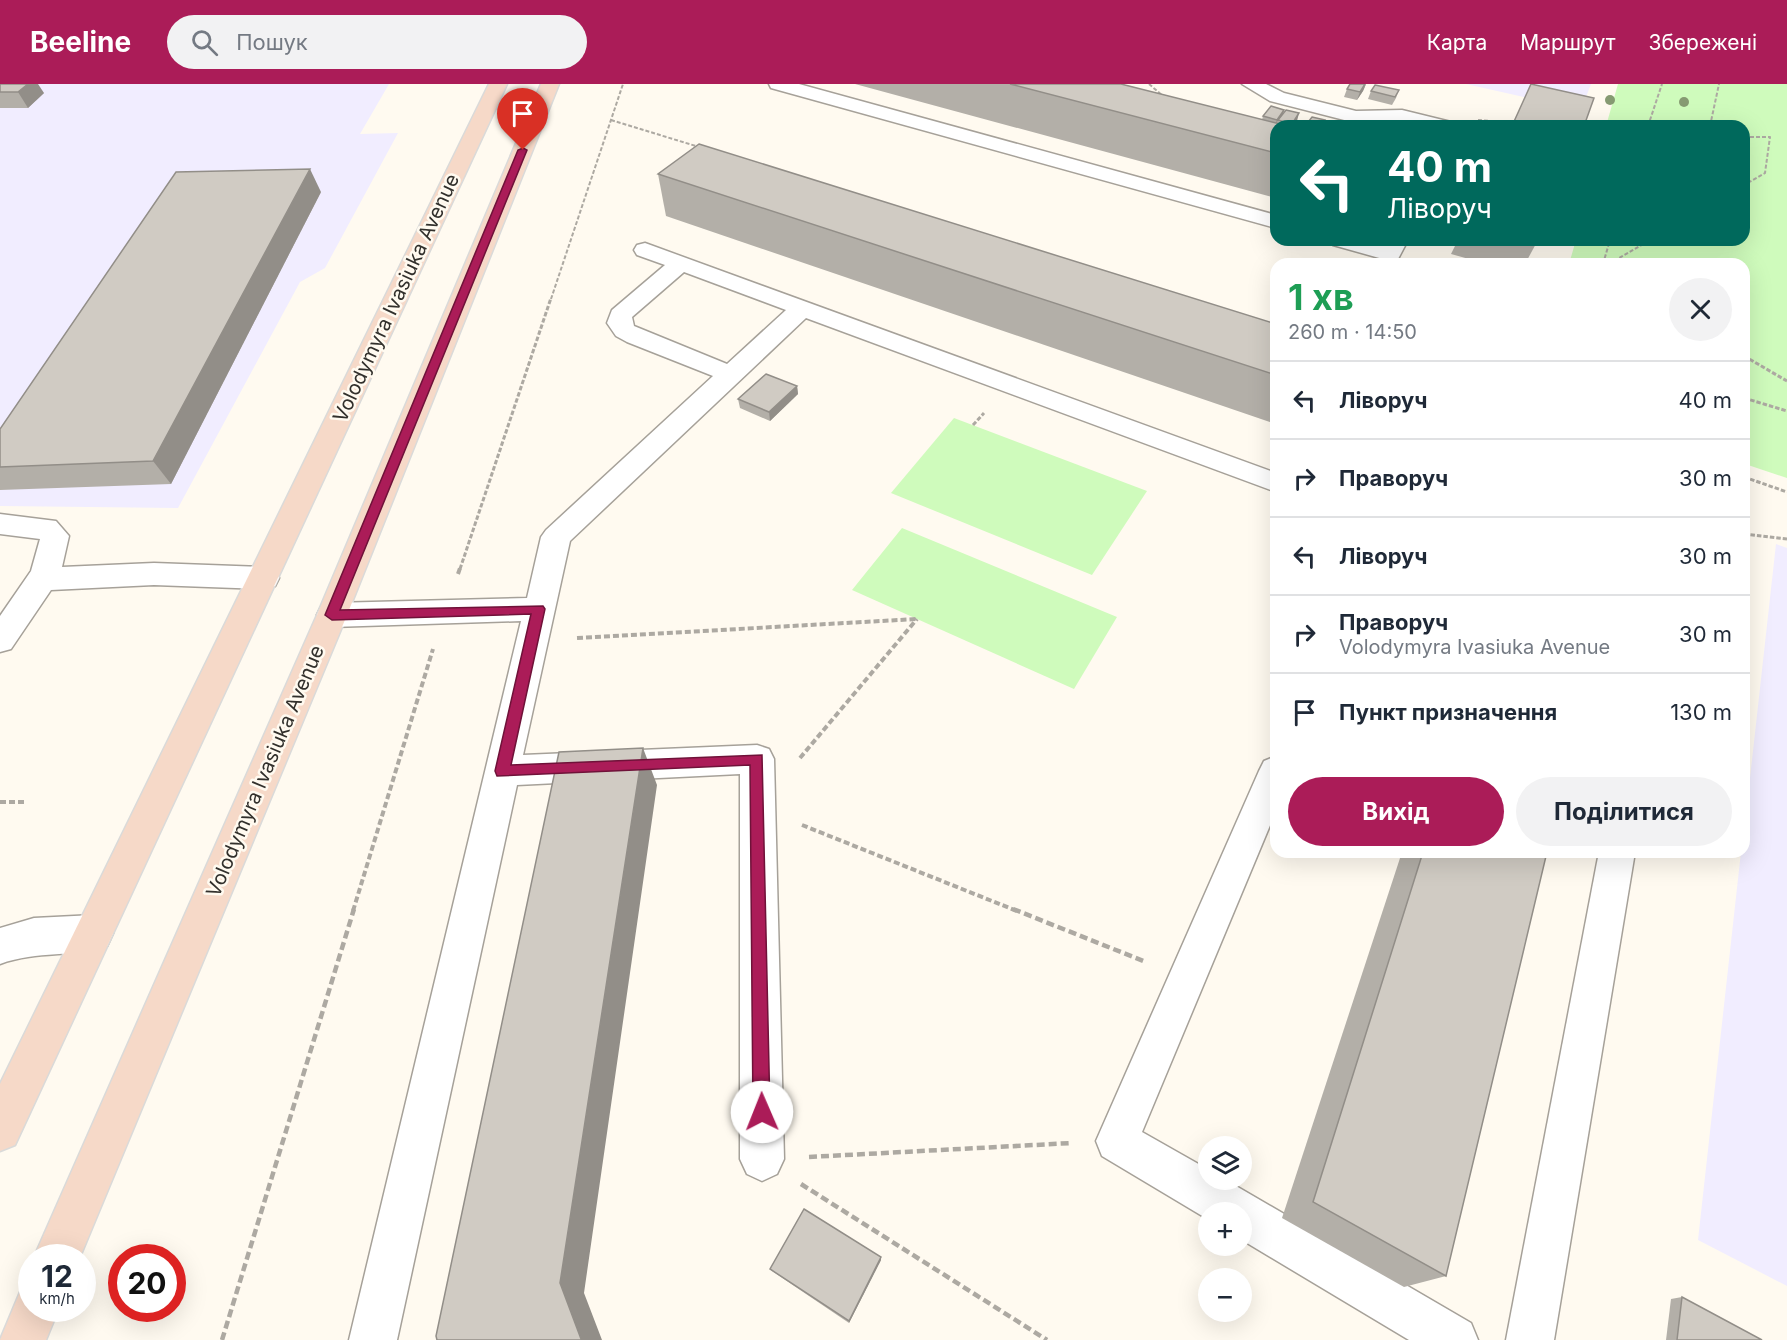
<!DOCTYPE html>
<html lang="uk">
<head>
<meta charset="utf-8">
<style>
  body { margin:0; font-family:Inter,sans-serif; background:#f2f2f3; color:#1f2937; height:100vh; display:flex; flex-direction:column; font-size:22px; white-space:nowrap }
  * { box-sizing:border-box; margin:0 }
  p { font-size:20px; color:#747a83 }
  .icon { flex:none; width:33px; height:33px; fill:none; stroke:currentColor; stroke-width:2; stroke-linecap:round; stroke-linejoin:round }
  .map { position:relative; flex:1; overflow:hidden }
  .sheet { position:absolute; left:1270px; top:174px; width:480px; height:600px; display:flex; flex-direction:column; background:#fff; border-radius:18px; box-shadow:0 6px 24px #0002 }
  .sheet>* { flex:none }
  .banner { position:absolute; left:1270px; top:36px; width:480px; height:126px; border-radius:18px; box-shadow:0 6px 24px #0002; background:#00695c; color:#fff; overflow:hidden }
  .fabs { position:absolute; left:1198px; top:1052px; display:grid; gap:12px }
  .fabs a { display:grid; place-items:center; width:54px; height:54px; border-radius:50%; background:#fff; box-shadow:0 6px 24px #0002; font-size:30px }
  .speed { position:absolute; left:18px; top:1160px; display:flex; gap:12px; font-size:30px; font-weight:700; text-align:center }
  .speed>* { display:grid; place-content:center; width:78px; height:78px; border-radius:50%; background:#fff; box-shadow:0 6px 24px #0002; line-height:1 }
  .speed small { font-size:15px; font-weight:400 }
  .speed .limit { border:9px solid #d22; background:#fff; color:#111 }
  .pin { position:absolute; display:grid; place-items:center; width:51px; height:51px; color:#fff; margin:-62px -26px; border-radius:50% 50% 50% 0; rotate:-45deg; box-shadow:0 0 6px #0007 }
  .pin .icon { rotate:45deg }
  .me { position:absolute; width:66px; margin:-33px; rotate:359deg; stroke-linejoin:round; filter:drop-shadow(0 0 4px #0008) }
  .turn { display:flex; align-items:center; gap:21px; height:126px; padding:0 18px; font-size:27px }
  .turn .icon { width:78px; height:78px; stroke-width:2.5 }
  .turn b { display:block; font-size:42px; line-height:51px }
  .round { display:grid; place-items:center; flex:none; width:63px; height:63px; border-radius:32px; background:#f2f2f3 }
  .headline { display:flex; align-items:center; justify-content:space-between; height:102px; padding:0 18px }
  h1 { font-size:36px; font-weight:700; line-height:45px; color:#1e9e55 }
  .primary-button { display:flex; gap:12px; margin-top:auto; padding:12px 18px }
  .primary-button a { flex:1; height:69px; border-radius:36px; background:#ab1c58; color:#fff; font-size:24px; font-weight:700; line-height:69px; text-align:center }
  .primary-button a+a { background:#f2f2f3; color:#1f2937 }
  ul { padding:0; list-style:none }
  li { display:flex; align-items:center; gap:18px; height:78px; padding:0 18px; border-top:2px solid #e0e1e3 }
  li div { flex:1 }
  li b { display:block; font-size:22px }
  li em { font-style:normal }
  header { display:flex; align-items:center; gap:36px; box-sizing:border-box; height:84px; padding:0 30px; background:#ab1c58; color:#fff }
  header strong { font-size:28px }
  nav { display:flex; gap:33px; margin-inline-start:auto; font-size:21px }
  .search { width:420px; height:54px; background:#f2f2f3; display:flex; align-items:center; gap:15px; box-sizing:border-box; padding:0 21px; border-radius:33px; color:#747a83; font-size:22px }
  .map>svg:first-child { display:block }
  .education { fill:#f1edff }
  .green { fill:#cffbbc }
  .lines { fill:none; stroke-linecap:round; stroke-linejoin:round }
  .minor-casing { stroke:#a6a199; stroke-width:3 }
  .major-casing { stroke:#dadad9; stroke-width:3 }
  .path-far3 { stroke:#ada9a2; stroke-width:2; stroke-dasharray:4 2; stroke-linecap:butt }
  .path-far2 { stroke:#ada9a2; stroke-width:3; stroke-dasharray:4.5 2; stroke-linecap:butt }
  .path-far1 { stroke:#ada9a2; stroke-width:4; stroke-dasharray:6 3; stroke-linecap:butt }
  .path { stroke:#ada9a2; stroke-width:4.5; stroke-dasharray:8 4; stroke-linecap:butt }
  .minor { fill:#fff; fill-rule:evenodd }
  .major { fill:#f6d9c8; fill-rule:evenodd }
  .tree { fill:#869a72 }
  .wall { fill:#b3afa8 }
  .shaded-wall { fill:#928e88 }
  .building { fill:#d0cbc3; stroke:#928e88; stroke-width:1.5 }
  .route { fill:#ab1c58; stroke:#6f1239; stroke-width:1.5 }
  .labels { text-anchor:middle; stroke-width:5; stroke-linejoin:round; paint-order:stroke }
  .street-label { font-size:20px; fill:#32302c; stroke:#fffaf0 }
</style>
</head>
<body>
<header>
<strong>Beeline</strong>
<div class="search"><svg class="icon" aria-label="search" viewBox="0 0 24 24"><circle cx="10" cy="10" r="6"/><path d="M15 15l6 6"/></svg>Пошук</div>
<nav><a>Карта</a><a>Маршрут</a><a>Збережені</a></nav>
</header>
<div class="map">
<svg width="1787" height="1256" viewBox="0 0 1787 1256">
  <rect width="100%" height="100%" fill="#fffaf0"/>
  <g class="education">
    <polygon points="0,0 389,0 360,50 398,49 325,184 300,198 178,424 0,422"/>
    <polygon points="1466,0 1591,0 1581,26"/>
    <polygon points="1776,460 1787,464 1787,1202 1698,1156 1741,768 1744,768 1745,739"/>
  </g>
  <g class="green">
    <polygon points="1618,0 1787,0 1787,394 1745,380 1744,180 1569,180 1576,156 1744,156 1744,42 1606,42"/>
    <polygon points="954,334 1147,407 1092,491 891,409"/>
    <polygon points="902,444 1117,533 1074,605 852,506"/>
  </g>
  <g class="lines">
    <defs>
      <g id="minor">
        <polygon points="769,0 799,0 1276,131 1276,144 771,4"/>
        <polygon points="1242,0 1266,0 1284,9 1356,27 1402,26 1451,38 1454,42 1419,42 1402,38 1356,39 1270,17"/>
        <polygon points="1330,156 1365,156 1383,161 1386,156 1408,156 1398,175 1390,177 1333,161"/>
        <path d="M645,159L1276,389V408L806,234L570,457L523,671L757,661L769,665L774,675L784,1075L777,1090L762,1097L747,1090L740,1075V690L517,701L397,1256H349L521,537L332,543L321,539L317,531L321,523L332,519L527,514L541,453L546,446L713,292L627,258L616,252L607,239L612,226L665,181L637,171L634,166L637,161ZM684,188L786,226L727,280L634,242L632,233Z"/>
        <polygon points="0,430 56,437 69,452 62,483 154,479 264,483 275,486 279,494 275,502 264,505 154,501 51,506 11,565 0,568 0,532 31,487 40,455 0,450"/>
        <polygon points="1276,672 1276,727 1142,1048 1209,1086 1209,1095 1224,1095 1471,1239 1478,1256 1409,1256 1242,1156 1242,1128 1209,1128 1209,1136 1102,1072 1096,1057 1259,687 1264,677"/>
        <polygon points="1599,768 1635,768 1554,1256 1506,1256"/>
        <path d="M94,831L107,836L113,849L107,862C75,874 38,866 0,880V844L34,834Z"/>
      </g>
      <g id="major">
        <polygon points="489,0 507,0 15,1061 0,1067 0,1000"/>
        <polygon points="541,0 559,0 347,531 80,1173 34,1173 317,531"/>
        <polygon points="32,1203 32,1224 59,1224 46,1256 0,1256 20,1208"/>
      </g>
    </defs>
    <use href="#minor" class="minor-casing"/>
    <use href="#major" class="major-casing"/>
    <g class="path-far3">
      <polyline points="1149,0 1163,12"/>
      <polyline points="611,36 699,63"/>
      <polyline points="1478,36 1516,39"/>
      <polyline points="1648,42 1662,0"/>
      <polyline points="1710,42 1719,0"/>
      <polyline points="1744,53 1770,53 1765,89 1744,101"/>
      <polyline points="1603,180 1610,156"/>
      <polyline points="1609,180 1650,156"/>
      <polyline points="551,215 623,0"/>
    </g>
    <g class="path-far2">
      <polyline points="1744,272 1787,297"/>
      <polyline points="1744,314 1787,327"/>
      <polyline points="973,341 984,329"/>
      <polyline points="1744,393 1787,408"/>
      <polyline points="1744,450 1787,455"/>
      <polyline points="460,485 551,214"/>
    </g>
    <g class="path-far1">
      <polyline points="458,490 460,484"/>
      <polyline points="577,554 917,535"/>
      <polyline points="800,674 917,535"/>
      <polyline points="0,718 26,718"/>
      <polyline points="802,741 1017,827"/>
      <polyline points="353,827 433,565"/>
    </g>
    <g class="path">
      <polyline points="1013,825 1146,878"/>
      <polyline points="809,1073 1072,1059"/>
      <polyline points="801,1100 1047,1256"/>
      <polyline points="222,1256 354,825"/>
    </g>
    <use href="#minor" class="minor"/>
    <use href="#major" class="major"/>
  </g>
  <g class="tree">
    <circle cx="1610" cy="16" r="5"/>
    <circle cx="1684" cy="18" r="5"/>
  </g>
  <g class="wall">
    <polygon points="0,0 44,9 28,24 0,24"/>
    <polygon points="855,0 1121,0 1262,36 1263,32 1284,26 1282,31 1297,37 1293,42 1276,42 1276,114"/>
    <polygon points="1366,0 1363,7 1357,16 1344,13 1347,5"/>
    <polygon points="1399,6 1396,14 1392,21 1368,15 1371,7"/>
    <polygon points="658,90 1276,240 1276,340 666,132"/>
    <polygon points="321,108 171,400 0,406 0,345"/>
    <polygon points="1458,156 1538,156 1525,180 1487,180 1451,170"/>
    <polygon points="797,302 798,310 770,337 740,324 738,315"/>
    <polygon points="1402,768 1547,768 1446,1192 1404,1203 1282,1134"/>
    <polygon points="881,1176 849,1239 772,1187 770,1185"/>
    <polygon points="1682,1213 1762,1256 1666,1256 1671,1215"/>
  </g>
  <g class="shaded-wall">
    <polygon points="28,0 38,0 44,9 28,24 18,8"/>
    <polygon points="1366,0 1363,7 1357,16 1360,8"/>
    <polygon points="1284,26 1282,34 1278,36 1274,44 1277,36"/>
    <polygon points="1299,29 1297,37 1293,42 1291,42 1292,40"/>
    <polygon points="310,85 321,108 171,400 153,377"/>
    <polygon points="797,302 798,310 770,337 769,328"/>
    <polygon points="643,664 657,701 584,1209 602,1256 583,1256 581,1255 560,1199"/>
    <polygon points="881,1173 881,1176 849,1239 849,1237"/>
  </g>
  <g class="building">
    <polygon points="0,0 28,0 18,8 0,8"/>
    <polygon points="1010,0 1121,0 1288,42 1276,42 1276,69"/>
    <polygon points="1350,0 1365,0 1360,8 1347,5"/>
    <polygon points="1531,0 1594,14 1584,42 1512,42"/>
    <polygon points="1375,1 1399,6 1395,13 1371,7"/>
    <polygon points="1271,22 1284,26 1277,36 1263,32"/>
    <polygon points="1286,26 1299,29 1292,40 1278,36"/>
    <polygon points="1312,33 1325,36 1321,42 1305,42"/>
    <polygon points="699,60 1276,240 1276,291 658,90"/>
    <polygon points="310,85 153,377 0,383 0,345 176,88"/>
    <polygon points="766,290 797,302 769,328 738,315"/>
    <polygon points="643,664 560,1199 581,1255 583,1256 437,1256 436,1252 559,668"/>
    <polygon points="1423,768 1547,768 1446,1192 1313,1118"/>
    <polygon points="804,1125 881,1173 849,1237 770,1185"/>
    <polygon points="1682,1213 1762,1256 1677,1256"/>
  </g>
  <polygon class="route" points="523,64 527,66 340,526 543,522 545,525 511,681 762,671 770,1028 768,1034 762,1037 755,1034 753,1028 750,681 497,692 495,687 531,530 332,536 325,531 518,66"/>
  <g class="labels">
    <g class="street-label">
      <text transform="translate(396 214) rotate(-65)" y="7">Volodymyra Ivasiuka Avenue</text>
      <text transform="translate(265 687) rotate(-67)" y="7">Volodymyra Ivasiuka Avenue</text>
    </g>
  </g>
</svg>
<div class="fabs">
<a><svg class="icon" aria-label="layers" viewBox="0 0 24 24"><path d="M12 4l9 5-9 5-9-5zM3 14l9 5 9-5"/></svg></a>
<a>+</a>
<a>−</a>
</div>
<div class="speed"><div>12<small>km/h</small></div><div class="limit">20</div></div>
<div class="pin" style="left:523px;top:66px;background:#d93025"><svg class="icon" aria-label="arrive" viewBox="0 0 24 24"><path d="M6 21V4h12l-3 4 3 4H6"/></svg></div>
<svg class="me" style="left:762px;top:1028px" viewBox="-20 -20 40 40"><circle r="19" fill="#fff"/><path d="M0-13L10 11 0 6-10 11z" fill="#ab1c58"/></svg>
<div class="banner">
<div class="turn"><svg class="icon" aria-label="left" viewBox="0 0 24 24"><path d="M17 20v-9H6M10 6l-5 5 5 5"/></svg><div><b>40 m</b>Ліворуч</div></div>
</div>
<section class="sheet">
<div class="headline"><div><h1>1 хв</h1><p>260 m · 14:50</p></div><a class="round"><svg class="icon" aria-label="close" viewBox="0 0 24 24"><path d="M6 6l12 12M18 6L6 18"/></svg></a></div>
<ul>
<li><svg class="icon" aria-label="left" viewBox="0 0 24 24"><path d="M17 20v-9H6M10 6l-5 5 5 5"/></svg><div><b>Ліворуч</b></div><em>40 m</em></li>
<li><svg class="icon" aria-label="right" viewBox="0 0 24 24"><path d="M7 20v-9h11M14 6l5 5-5 5"/></svg><div><b>Праворуч</b></div><em>30 m</em></li>
<li><svg class="icon" aria-label="left" viewBox="0 0 24 24"><path d="M17 20v-9H6M10 6l-5 5 5 5"/></svg><div><b>Ліворуч</b></div><em>30 m</em></li>
<li><svg class="icon" aria-label="right" viewBox="0 0 24 24"><path d="M7 20v-9h11M14 6l5 5-5 5"/></svg><div><b>Праворуч</b><p>Volodymyra Ivasiuka Avenue</p></div><em>30 m</em></li>
<li><svg class="icon" aria-label="arrive" viewBox="0 0 24 24"><path d="M6 21V4h12l-3 4 3 4H6"/></svg><div><b>Пункт призначення</b></div><em>130 m</em></li>
</ul>
<div class="primary-button"><a>Вихід</a><a>Поділитися</a></div>
</section>
</div>
</body>
</html>
